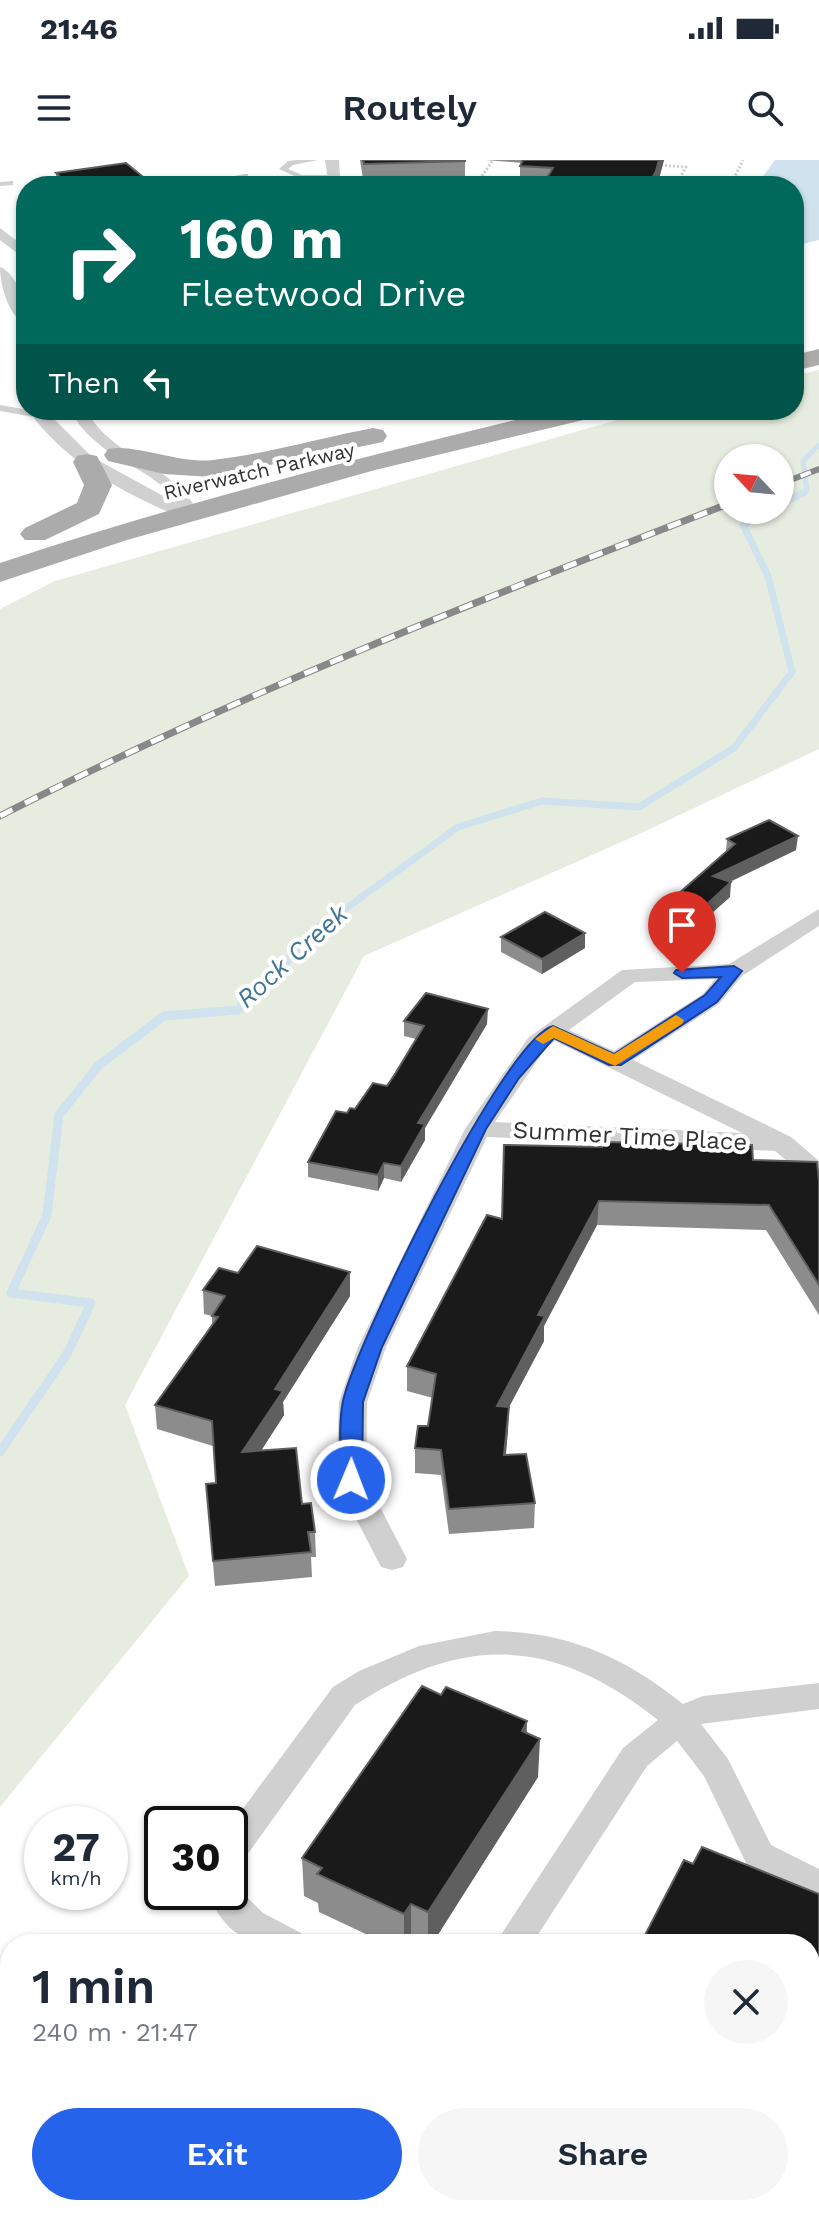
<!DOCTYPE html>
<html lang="en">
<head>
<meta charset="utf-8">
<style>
  body { margin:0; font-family:"Work Sans",sans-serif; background:#f6f6f7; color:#1f2937; height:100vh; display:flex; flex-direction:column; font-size:30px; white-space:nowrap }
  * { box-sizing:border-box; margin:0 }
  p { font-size:26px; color:#747a83 }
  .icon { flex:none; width:44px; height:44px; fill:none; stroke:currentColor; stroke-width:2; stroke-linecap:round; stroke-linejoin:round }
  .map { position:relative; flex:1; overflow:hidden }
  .details { position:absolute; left:0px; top:1774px; width:820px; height:282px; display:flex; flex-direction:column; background:#fff; border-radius:32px 32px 0 0; box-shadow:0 2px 6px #0004 }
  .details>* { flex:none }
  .banner { position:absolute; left:16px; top:16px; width:788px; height:244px; border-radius:32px; box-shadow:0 2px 6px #0004; background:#00695c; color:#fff; overflow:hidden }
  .needle { width:52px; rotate:296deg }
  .buttons { position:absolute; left:714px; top:284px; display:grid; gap:16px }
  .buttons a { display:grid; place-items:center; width:80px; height:80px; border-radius:50%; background:#fff; box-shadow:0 2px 6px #0004; font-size:40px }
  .speed { position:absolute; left:24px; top:1646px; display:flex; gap:16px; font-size:40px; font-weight:700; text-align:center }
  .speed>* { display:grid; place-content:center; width:104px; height:104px; border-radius:50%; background:#fff; box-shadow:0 2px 6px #0004; line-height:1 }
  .speed small { font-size:20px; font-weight:400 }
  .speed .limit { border:4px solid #111; border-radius:12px; background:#fff; color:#111 }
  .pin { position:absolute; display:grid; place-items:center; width:68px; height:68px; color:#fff; margin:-82px -34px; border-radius:50% 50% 50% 0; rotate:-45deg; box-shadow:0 0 8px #0007 }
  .pin .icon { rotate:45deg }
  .me { position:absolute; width:88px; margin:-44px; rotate:1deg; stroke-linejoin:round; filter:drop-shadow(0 0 6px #0008) }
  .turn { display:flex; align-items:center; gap:28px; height:168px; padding:0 32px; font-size:36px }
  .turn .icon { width:104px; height:104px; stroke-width:2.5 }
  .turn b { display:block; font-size:56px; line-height:68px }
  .then { display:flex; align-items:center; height:76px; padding:0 32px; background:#0003; gap:16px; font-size:30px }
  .round { display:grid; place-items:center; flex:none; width:84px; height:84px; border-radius:42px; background:#f6f6f7 }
  .overview { display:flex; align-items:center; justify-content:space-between; height:136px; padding:0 32px }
  h1 { font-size:48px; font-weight:600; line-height:60px }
  .cta { display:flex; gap:16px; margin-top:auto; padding:16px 32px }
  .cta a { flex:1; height:92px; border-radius:48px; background:#2563eb; color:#fff; font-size:32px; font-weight:600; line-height:92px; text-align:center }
  .cta a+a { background:#f6f6f7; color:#1f2937 }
  .status { display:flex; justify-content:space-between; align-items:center; height:56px; padding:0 40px; background:#fff; direction:ltr }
  .status svg { height:22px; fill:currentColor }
  header { display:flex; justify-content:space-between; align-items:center; height:104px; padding:0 32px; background:#fff; font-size:36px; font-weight:600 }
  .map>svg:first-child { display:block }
  .green { fill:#e6ecdf; fill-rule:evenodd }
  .water { fill:#cfe2ee }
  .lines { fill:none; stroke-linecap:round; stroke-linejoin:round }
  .stream-far2 { stroke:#cfe2ee; stroke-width:5 }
  .stream-far1 { stroke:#cfe2ee; stroke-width:7 }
  .stream { stroke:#cfe2ee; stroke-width:9 }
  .path { stroke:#cdcdcd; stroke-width:3; stroke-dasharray:2 2; stroke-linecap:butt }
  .lane { fill:#d0d0d0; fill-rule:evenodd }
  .street { fill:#d0d0d0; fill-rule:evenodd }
  .secondary { fill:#bdbdbd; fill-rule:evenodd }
  .primary { fill:#ababab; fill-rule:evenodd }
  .rail-far1-casing { stroke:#888; stroke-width:6 }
  .rail-casing { stroke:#888; stroke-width:7 }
  .rail-far1 { stroke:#fff; stroke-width:4; stroke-dasharray:11; stroke-linecap:butt }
  .rail { stroke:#fff; stroke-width:5; stroke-dasharray:14; stroke-linecap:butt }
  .wall { fill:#8c8c8c }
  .shaded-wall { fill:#5f5f5f }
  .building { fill:#1a1a1a; stroke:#5f5f5f; stroke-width:2 }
  .route { fill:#2563eb; stroke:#184099; stroke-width:2 }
  .slow { fill:#f59e0b }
  .labels { text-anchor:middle; stroke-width:8; stroke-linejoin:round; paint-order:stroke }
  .far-street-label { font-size:20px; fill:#333; stroke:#fff }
  .street-label { font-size:24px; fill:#333; stroke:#fff }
  .water-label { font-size:26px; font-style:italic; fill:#3f7597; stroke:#fff }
</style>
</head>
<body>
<div class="status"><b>21:46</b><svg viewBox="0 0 49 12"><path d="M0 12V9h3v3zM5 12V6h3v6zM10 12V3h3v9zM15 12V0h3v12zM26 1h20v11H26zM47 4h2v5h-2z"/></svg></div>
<header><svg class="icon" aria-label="menu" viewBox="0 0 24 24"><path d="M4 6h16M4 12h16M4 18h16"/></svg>Routely<svg class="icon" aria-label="search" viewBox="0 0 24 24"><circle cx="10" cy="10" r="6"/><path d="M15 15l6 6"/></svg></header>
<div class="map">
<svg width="819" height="2055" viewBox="0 0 819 2055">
  <rect width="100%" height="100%" fill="#fff"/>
  <path class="green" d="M819,210V589L635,676L364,796L125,1245L189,1416L0,1647V449L55,421L652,250H794V216ZM728,298H780V350H728Z"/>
  <polygon class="water" points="775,0 819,0 819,80 794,86 794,26 756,26"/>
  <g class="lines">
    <polyline class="stream-far2" points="799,335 807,331 803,301 819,285"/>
    <g class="stream-far1">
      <polyline points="780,344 803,333"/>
      <polyline points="319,768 458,667 542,641 639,647 734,588 792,512 768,416 743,365 767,350"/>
    </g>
    <polyline class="stream" points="0,1292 67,1194 91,1143 11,1133 47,1055 59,955 99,905 164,856 238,850 321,766"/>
    <g class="path">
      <polyline points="657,5 686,7 675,26"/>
      <polyline points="391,24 404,26"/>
      <polyline points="475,26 493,0"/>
      <polyline points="730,26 743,0"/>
    </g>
    <g class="lane">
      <polygon points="297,0 318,0 293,5 288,9 302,15 333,15 337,17 333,19 301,19 279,9 288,1"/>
      <polygon points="245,14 248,14 248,18 205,24 201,22"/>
      <polygon points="13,21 13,25 0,26 0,22"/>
      <polygon points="0,245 40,252 44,255 40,258 0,251"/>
    </g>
    <g class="street">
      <polygon points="325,0 339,0 340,16 351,26 335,26 328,20"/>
      <polygon points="0,68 26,88 26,100 0,80"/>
      <path d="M0,107C18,114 26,146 26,164C8,157 0,124 0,107Z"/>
      <path d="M28,250H45L92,297L176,343C154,305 99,303 70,250H86C115,302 170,299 201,356L198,360H186C125,333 67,305 28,250Z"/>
      <path d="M819,749V766L742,816L719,844L633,900L791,977L819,1001V1022L810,1020L775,991L487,977L386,1187L367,1242L366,1320L407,1399L403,1407L392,1410L381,1407L336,1320L339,1242L358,1187L465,969L528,878L622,810L729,804ZM715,819L703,834L614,891L569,870L635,822ZM555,881L742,973L495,962L546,888Z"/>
      <path d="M495,1471C569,1472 626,1498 683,1544L703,1536L819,1523V1549L701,1564L728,1599L771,1685L819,1709V1739L747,1705L704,1616L677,1581L647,1606L532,1784H495L623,1588L658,1560C555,1478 466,1473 355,1545L242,1702L230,1706V1666L333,1527L359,1511L419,1486Z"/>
      <path d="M230,1720L263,1753L301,1773L307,1784C252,1784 232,1785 206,1732H230Z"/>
    </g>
    <g class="secondary">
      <polygon points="0,1859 10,1862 10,1912 0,1909"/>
      <polygon points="0,1963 10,1967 10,2020 0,2016"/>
      <polygon points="54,2046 118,2046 122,2055 58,2055"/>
      <polygon points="201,2046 264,2046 268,2055 205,2055"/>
    </g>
    <g class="primary">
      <polygon points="819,189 819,205 794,211 794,195"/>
      <path d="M557,250H604L600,256L375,310L127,380L0,422V403C183,342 370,295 557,250Z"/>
      <path d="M373,268L383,270L387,276L383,282L211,317L164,314L108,301L104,295L108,289C134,283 180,304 213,300C266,294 320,278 373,268Z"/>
      <polygon points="87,294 97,296 112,325 99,354 45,380 25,380 20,374 25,368 77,343 84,325 73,302 77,296"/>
    </g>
    <defs>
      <polyline id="rail-far1" points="780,324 819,309"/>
      <path id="rail" d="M0,656C236,535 481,439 728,344"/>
    </defs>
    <use href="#rail-far1" class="rail-far1-casing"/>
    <use href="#rail" class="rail-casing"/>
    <use href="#rail-far1" class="rail-far1"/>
    <use href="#rail" class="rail"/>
  </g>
  <g class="wall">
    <polygon points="360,0 465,0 465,21 364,25"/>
    <polygon points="486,0 664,0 657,26 520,26 520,6 522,3"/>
    <polygon points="56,13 154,26 57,26"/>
    <polygon points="727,679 796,690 730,722 730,737 704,760 675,750 677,735 726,692"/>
    <polygon points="501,777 585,788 542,814 501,792"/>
    <polygon points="404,861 487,864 425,968 425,980 401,1022 384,1018 378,1031 308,1017 308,1002 347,953 355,949 387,926 416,879 404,876"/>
    <polygon points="753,1000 819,1021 819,1155 766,1070 597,1065 544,1166 544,1181 509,1247 506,1295 535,1343 534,1368 449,1374 441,1315 415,1313 415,1288 428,1266 433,1238 407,1231 407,1206 502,1059"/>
    <polygon points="238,1113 350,1136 283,1242 284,1255 261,1291 302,1344 315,1372 316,1397 311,1397 312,1417 215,1426 206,1324 216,1323 213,1286 157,1269 155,1245 212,1164 212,1156 204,1154 203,1130"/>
    <polygon points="527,1573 538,1617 432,1784 415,1784 411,1782 410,1784 387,1784 319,1752 318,1743 304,1736 302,1698"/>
    <polygon points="693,1704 819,1734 819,1908 810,1904 810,1784 644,1784 645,1775"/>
  </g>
  <g class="shaded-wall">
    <polygon points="659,0 664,0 657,26 648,26"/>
    <polygon points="798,676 796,690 712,730 713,716"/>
    <polygon points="731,722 730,737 704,760 705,746"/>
    <polygon points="585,773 585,788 542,814 542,799"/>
    <polygon points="488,849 487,864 425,968 425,980 401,1022 401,1006 418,963"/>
    <polygon points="384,1003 384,1018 378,1031 378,1015"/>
    <polygon points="599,1041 597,1065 544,1166 544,1181 509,1247 508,1272 503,1320 497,1246 538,1155"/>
    <polygon points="350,1112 350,1136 283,1242 284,1255 244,1317 242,1292 275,1229"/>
    <polygon points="527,1561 526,1599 522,1571"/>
    <polygon points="540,1579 538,1617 432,1784 428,1784 428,1752"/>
    <polygon points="411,1744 411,1782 410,1784 404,1784 404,1754"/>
  </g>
  <g class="building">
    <polygon points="363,0 465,0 465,1 364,4"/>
    <polygon points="523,0 659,0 656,11 648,26 542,26 553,8 520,6"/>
    <polygon points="126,3 154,26 70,26 56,13"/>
    <polygon points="769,660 798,676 713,716 731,722 705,746 677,735 735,684 727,679"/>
    <polygon points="545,752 585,773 542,799 501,777"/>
    <polygon points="426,833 488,849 418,963 425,964 401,1006 384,1003 378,1015 308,1002 336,951 347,953 350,948 355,949 373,923 387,926 395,914 424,866 404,861"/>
    <polygon points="602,982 752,985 753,1000 817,1002 819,1021 819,1125 769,1045 599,1041 538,1155 545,1156 497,1246 509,1247 504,1295 526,1294 535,1343 449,1349 441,1290 415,1288 418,1266 428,1266 436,1214 407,1206 487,1055 502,1059 504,985 602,987"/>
    <polygon points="257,1086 350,1112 275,1229 283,1231 242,1292 296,1288 302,1344 311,1343 315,1372 308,1372 311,1392 213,1401 206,1324 216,1323 212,1261 155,1245 218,1157 212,1156 225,1136 203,1130 219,1108 238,1113"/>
    <polygon points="422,1526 441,1535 446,1527 527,1561 522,1571 540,1579 428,1752 411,1744 404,1754 317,1714 322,1708 302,1698"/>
    <polygon points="702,1687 819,1734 819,1868 810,1864 810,1784 656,1784 658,1781 645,1775 684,1700 693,1704"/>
    <polygon points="810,2027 819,2032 819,2055 760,2055 764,2046 810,2046"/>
  </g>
  <path class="route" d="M734,806L742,811L717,842L621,905H609L554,878L519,918L486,969L382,1187L363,1242L362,1320L359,1326H344L341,1320C341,1295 338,1265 343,1241C355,1185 505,878 553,866L614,894L705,835L721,817L682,818L674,813L676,810Z"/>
  <polygon class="slow" points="676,855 684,860 682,864 615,906 554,878 543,884 535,879 553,866 614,894"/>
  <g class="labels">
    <g class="far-street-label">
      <text transform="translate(259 311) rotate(-13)" y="7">Riverwatch Parkway</text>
    </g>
    <g class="street-label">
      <text transform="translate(630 976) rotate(3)" y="8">Summer Time Place</text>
    </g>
    <g class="water-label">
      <text transform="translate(292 796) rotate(-42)" y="9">Rock Creek</text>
    </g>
  </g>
</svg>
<div class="buttons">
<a><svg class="needle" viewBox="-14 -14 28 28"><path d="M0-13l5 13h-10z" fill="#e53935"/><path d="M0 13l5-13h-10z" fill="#747a83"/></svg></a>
</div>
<div class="speed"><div>27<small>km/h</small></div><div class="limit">30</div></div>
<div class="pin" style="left:682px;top:813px;background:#d93025"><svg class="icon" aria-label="arrive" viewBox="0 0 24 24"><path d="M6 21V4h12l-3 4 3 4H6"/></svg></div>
<svg class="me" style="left:351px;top:1320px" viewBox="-20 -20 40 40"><circle r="17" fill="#2563eb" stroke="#fff" stroke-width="3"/><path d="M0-11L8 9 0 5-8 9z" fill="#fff"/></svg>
<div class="banner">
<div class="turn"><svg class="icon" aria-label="right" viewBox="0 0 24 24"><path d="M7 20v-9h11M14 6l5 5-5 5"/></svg><div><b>160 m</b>Fleetwood Drive</div></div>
<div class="then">Then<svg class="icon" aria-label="left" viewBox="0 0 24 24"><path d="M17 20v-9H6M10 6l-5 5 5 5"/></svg></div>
</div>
<section class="details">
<div class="overview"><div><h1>1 min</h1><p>240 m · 21:47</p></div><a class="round"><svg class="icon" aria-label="close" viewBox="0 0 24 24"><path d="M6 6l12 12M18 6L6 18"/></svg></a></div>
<div class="cta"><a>Exit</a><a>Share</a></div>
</section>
</div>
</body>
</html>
